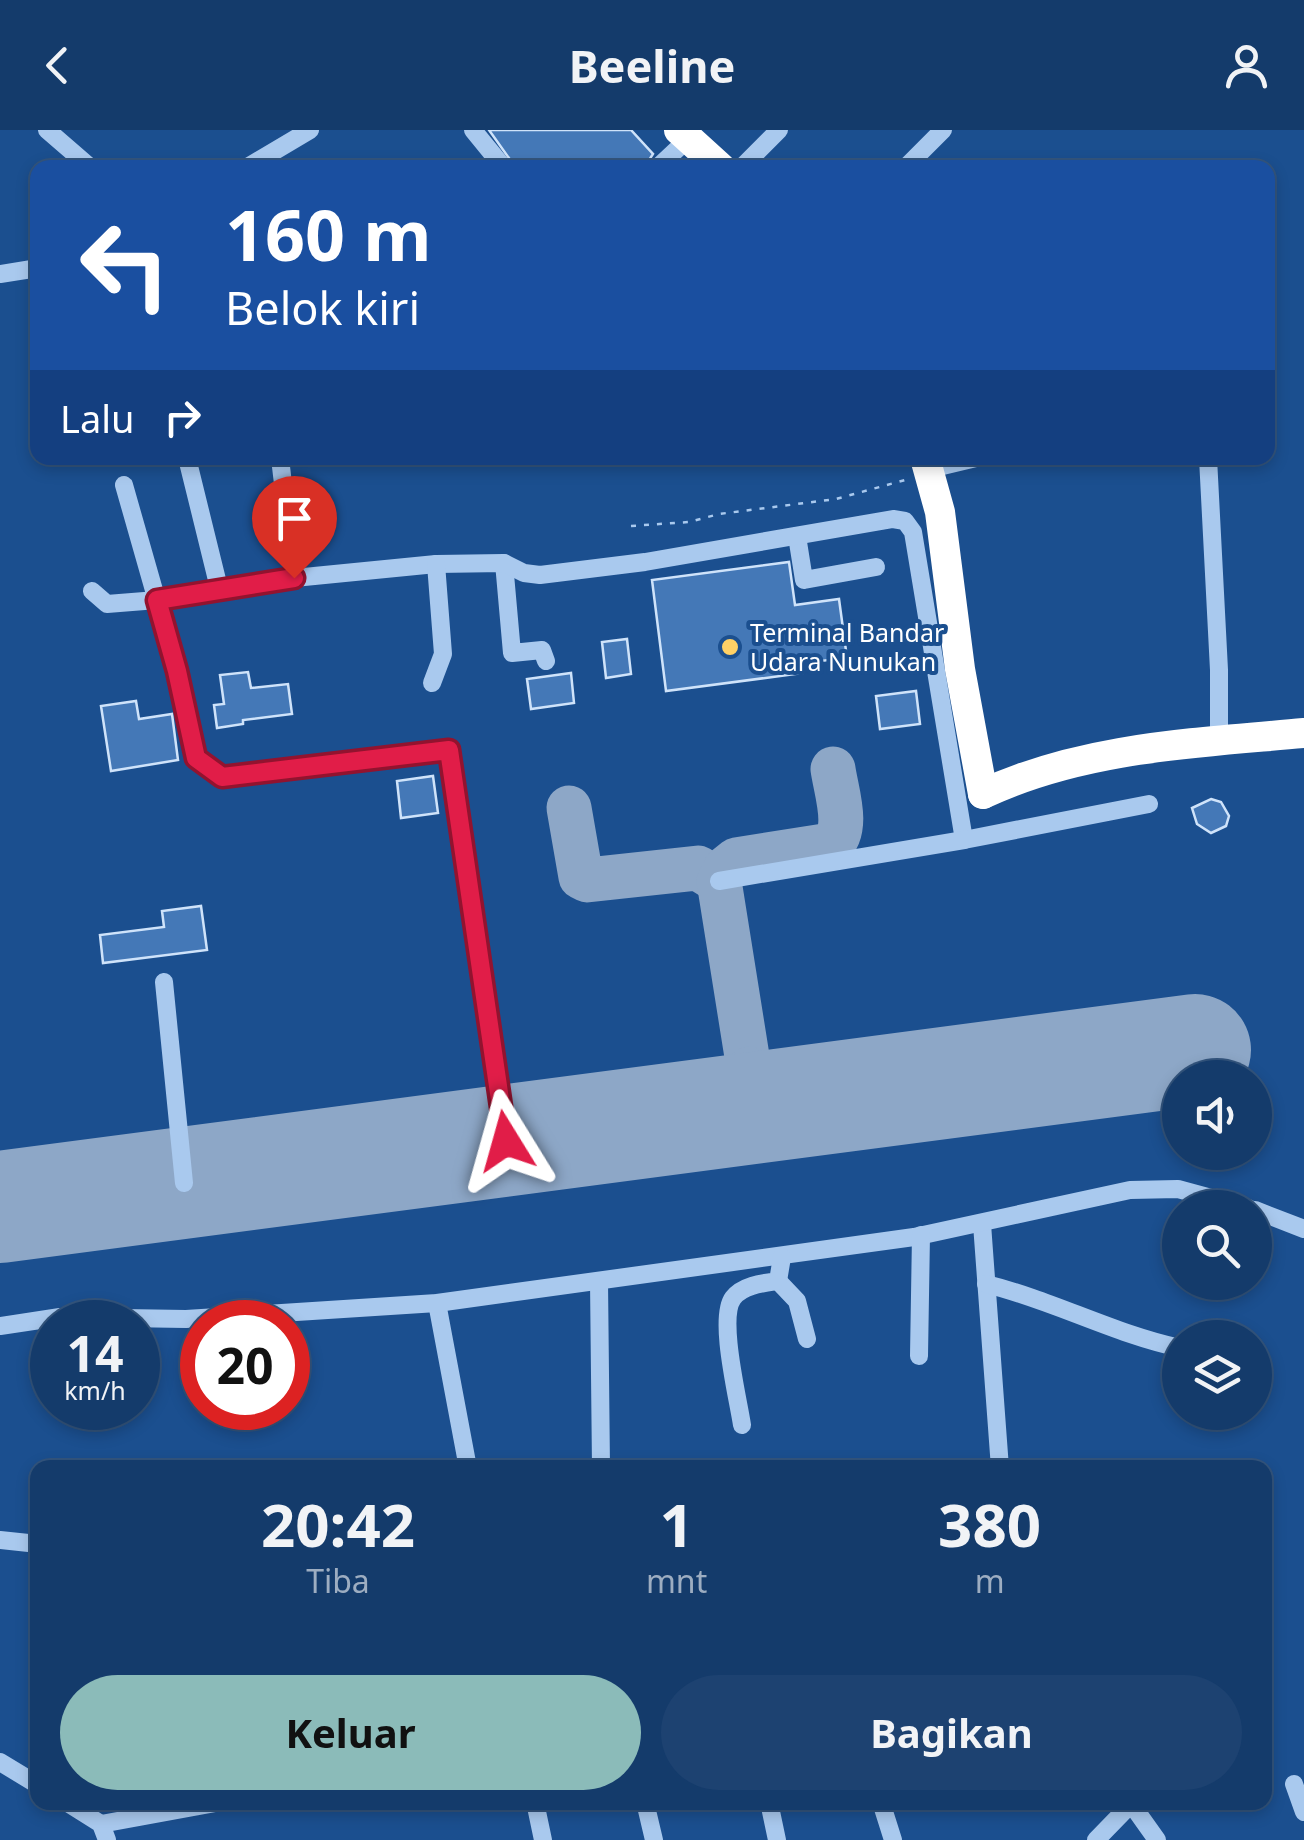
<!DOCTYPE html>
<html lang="id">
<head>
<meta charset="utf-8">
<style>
  body { margin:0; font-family:"Noto Sans",sans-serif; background:#1d4271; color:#f1f3f6; height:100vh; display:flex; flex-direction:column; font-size:38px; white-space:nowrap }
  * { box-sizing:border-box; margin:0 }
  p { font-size:32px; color:#9dadc1 }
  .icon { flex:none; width:55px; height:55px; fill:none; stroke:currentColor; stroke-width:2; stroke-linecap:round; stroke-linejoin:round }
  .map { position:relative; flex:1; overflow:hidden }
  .drawer { position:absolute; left:30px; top:1330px; width:1242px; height:350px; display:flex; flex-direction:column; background:#143b6b; border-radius:20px; box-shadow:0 5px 15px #0003,0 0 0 2px #33557e }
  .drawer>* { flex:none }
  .top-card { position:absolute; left:30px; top:30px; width:1245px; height:305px; border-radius:20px; box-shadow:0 5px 15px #0003,0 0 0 2px #33557e; background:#1a4fa0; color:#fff; overflow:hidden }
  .tools { position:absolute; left:1162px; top:930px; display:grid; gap:20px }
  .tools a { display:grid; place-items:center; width:110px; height:110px; border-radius:50%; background:#143b6b; box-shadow:0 5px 15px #0003,0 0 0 2px #33557e; font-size:50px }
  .speed { position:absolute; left:30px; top:1170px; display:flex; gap:20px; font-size:50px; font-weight:700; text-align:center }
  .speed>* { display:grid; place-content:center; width:130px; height:130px; border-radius:50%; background:#143b6b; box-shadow:0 5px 15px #0003,0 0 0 2px #33557e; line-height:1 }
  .speed small { font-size:25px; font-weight:400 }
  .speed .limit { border:15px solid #d22; background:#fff; color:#111 }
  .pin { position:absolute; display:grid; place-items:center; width:85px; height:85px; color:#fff; margin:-102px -42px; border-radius:50% 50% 50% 0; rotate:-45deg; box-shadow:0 0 10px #0007 }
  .pin .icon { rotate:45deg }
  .me { position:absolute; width:110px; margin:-55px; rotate:352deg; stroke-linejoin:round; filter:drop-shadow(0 0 8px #0008) }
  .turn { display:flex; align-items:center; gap:35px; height:210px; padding:0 30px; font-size:45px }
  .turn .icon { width:130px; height:130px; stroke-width:2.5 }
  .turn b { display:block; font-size:70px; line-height:85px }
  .then { display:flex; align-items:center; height:95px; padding:0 30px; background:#0003; gap:20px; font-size:38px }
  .eta { display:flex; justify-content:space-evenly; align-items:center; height:170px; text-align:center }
  .eta b { font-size:60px; font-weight:700; line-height:70px }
  .primary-button { display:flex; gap:20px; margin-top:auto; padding:20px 30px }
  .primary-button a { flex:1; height:115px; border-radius:60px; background:#8bbbb9; color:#111; font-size:40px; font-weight:700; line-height:115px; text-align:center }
  .primary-button a+a { background:#1d4271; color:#f1f3f6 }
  header { display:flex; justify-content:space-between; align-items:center; height:130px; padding:0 30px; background:#143b6b; font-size:45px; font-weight:700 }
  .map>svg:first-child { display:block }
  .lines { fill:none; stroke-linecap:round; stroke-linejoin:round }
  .taxiway { stroke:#8da7c7; stroke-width:45 }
  .runway { stroke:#8da7c7; stroke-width:112 }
  .building { fill:#4478b7; stroke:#cfe3fa; stroke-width:2.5 }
  .path { stroke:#a9c9ee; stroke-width:2.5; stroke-dasharray:5 8; stroke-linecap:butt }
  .minor { stroke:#a9c9ee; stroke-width:18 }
  .highway { stroke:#fff; stroke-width:30 }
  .route-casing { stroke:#92132f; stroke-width:25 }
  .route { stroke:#e11d48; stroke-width:18 }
  .poi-dot { fill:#ffd166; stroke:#1b4f8f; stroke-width:4 }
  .labels { text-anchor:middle; stroke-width:8; stroke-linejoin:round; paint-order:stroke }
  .poi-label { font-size:25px; fill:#fff; stroke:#1b4f8f; text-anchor:start }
</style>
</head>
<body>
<header><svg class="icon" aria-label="back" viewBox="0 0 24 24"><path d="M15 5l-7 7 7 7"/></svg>Beeline<svg class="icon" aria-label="person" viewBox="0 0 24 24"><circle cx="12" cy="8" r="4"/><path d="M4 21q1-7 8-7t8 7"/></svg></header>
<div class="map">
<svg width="1304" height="1710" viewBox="0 0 1304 1710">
  <rect width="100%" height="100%" fill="#1b4f8f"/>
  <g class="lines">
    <g class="taxiway">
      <polyline points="569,678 581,747 587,750 698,738 719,751"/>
      <path d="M791,974L770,961L749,939L719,751L726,738L736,730L831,715C850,699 836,661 833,639"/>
      <polyline points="719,983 738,961 749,939"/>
    </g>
    <polyline class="runway" points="0,1077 1195,920"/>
  </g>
  <g class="building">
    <polygon points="489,0 631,0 653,24 644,38 516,38"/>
    <polygon points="789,432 795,475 839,469 847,528 802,533 803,543 666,561 652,450"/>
    <polygon points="627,509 631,544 606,548 602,512"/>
    <polygon points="248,542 251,558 288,554 292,584 243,590 243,594 217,598 214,575 224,574 220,545"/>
    <polygon points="571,543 574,573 531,579 527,549"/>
    <polygon points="916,561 920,594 880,599 876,566"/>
    <polygon points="136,571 139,589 172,584 178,630 111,641 101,576"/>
    <polygon points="433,646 438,683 401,688 397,651"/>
    <polygon points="1211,669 1221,672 1229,686 1226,696 1211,703 1197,694 1192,678"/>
    <polygon points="201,776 207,820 103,833 100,805 164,797 162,781"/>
  </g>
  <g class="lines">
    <polyline class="path" points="631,396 689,392 719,384 836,369 905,350"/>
    <g class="minor">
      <polyline points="47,0 91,38"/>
      <polyline points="473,0 504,38"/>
      <polyline points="246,38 310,0"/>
      <polyline points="657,38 688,9"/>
      <polyline points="741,38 779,0"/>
      <polyline points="905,38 943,0"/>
      <polyline points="0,144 38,138"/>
      <polyline points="187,328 219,458"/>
      <polyline points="280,328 294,448"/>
      <polyline points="1208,328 1219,540 1219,611"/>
      <polyline points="930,339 976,328"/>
      <polyline points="124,355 177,541 196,628 222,647 449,621 506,1011"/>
      <polyline points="797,406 804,450 876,437"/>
      <polyline points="504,433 512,523 542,520 546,531"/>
      <polyline points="92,461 107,474 157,470 294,448 436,434 504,433 524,443 540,445 645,432 893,389 905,391 913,402 964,710"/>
      <polyline points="432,553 443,524 436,434"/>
      <polyline points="719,751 964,710 1149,674"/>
      <polyline points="164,852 184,1053"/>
      <polyline points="1255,1080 1304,1099"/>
      <polyline points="982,1094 1000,1338"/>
      <polyline points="599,1151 601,1338"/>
      <polyline points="778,1151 797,1171 807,1209"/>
      <path d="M986,1154C1052,1170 1114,1204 1180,1218"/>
      <polyline points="437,1173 468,1338"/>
      <polyline points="0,1196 60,1187 186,1189 437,1173 914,1107 1130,1060 1178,1059 1248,1078"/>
      <polyline points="919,1226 921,1105"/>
      <path d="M742,1295C738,1268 718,1188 733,1168C743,1155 764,1153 778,1151L782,1127"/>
      <polyline points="0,1410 38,1414"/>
      <polyline points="0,1632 38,1655"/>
      <polyline points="1294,1654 1304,1682"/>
      <polyline points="66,1672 101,1694 107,1710"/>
      <polyline points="535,1672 543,1710"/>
      <polyline points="645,1672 654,1710"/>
      <polyline points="769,1672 777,1710"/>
      <polyline points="881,1672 893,1710"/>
      <polyline points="1130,1672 1157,1710"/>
      <polyline points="101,1694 221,1672"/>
      <polyline points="1096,1710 1131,1674"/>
    </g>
    <g class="highway">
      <polyline points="679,0 721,38"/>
      <polyline points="925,328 940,382 960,539 983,664"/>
      <path d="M983,664C1083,617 1196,613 1304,603"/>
    </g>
  </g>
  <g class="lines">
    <defs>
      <polyline id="route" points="294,448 157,470 177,541 196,628 222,647 449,620 506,1011"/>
    </defs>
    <use href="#route" class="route-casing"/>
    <use href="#route" class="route"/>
  </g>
  <circle class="poi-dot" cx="730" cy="517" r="10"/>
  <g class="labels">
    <g class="poi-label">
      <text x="750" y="512">Terminal Bandar<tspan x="750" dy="29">Udara Nunukan</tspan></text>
    </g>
  </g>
</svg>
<div class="tools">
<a><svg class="icon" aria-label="sound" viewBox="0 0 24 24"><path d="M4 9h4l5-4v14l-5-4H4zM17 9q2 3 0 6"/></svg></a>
<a><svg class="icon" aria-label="search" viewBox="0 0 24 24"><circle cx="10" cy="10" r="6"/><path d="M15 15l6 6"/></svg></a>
<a><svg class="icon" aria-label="layers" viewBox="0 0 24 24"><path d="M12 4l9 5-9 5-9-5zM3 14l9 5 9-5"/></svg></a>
</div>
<div class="speed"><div>14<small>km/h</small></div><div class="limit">20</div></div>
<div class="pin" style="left:294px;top:448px;background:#d93025"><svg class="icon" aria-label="arrive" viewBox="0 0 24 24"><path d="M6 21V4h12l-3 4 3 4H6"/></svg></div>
<svg class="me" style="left:506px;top:1011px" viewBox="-20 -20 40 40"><path d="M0-17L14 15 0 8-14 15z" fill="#e11d48" stroke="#fff" stroke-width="4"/></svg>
<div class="top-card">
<div class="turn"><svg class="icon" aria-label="left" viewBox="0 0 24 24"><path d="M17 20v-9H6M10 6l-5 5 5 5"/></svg><div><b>160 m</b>Belok kiri</div></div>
<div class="then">Lalu<svg class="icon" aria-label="right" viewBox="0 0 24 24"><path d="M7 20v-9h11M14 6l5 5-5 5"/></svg></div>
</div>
<section class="drawer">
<div class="eta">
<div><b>20:42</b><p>Tiba</p></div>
<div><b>1</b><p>mnt</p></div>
<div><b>380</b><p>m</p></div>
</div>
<div class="primary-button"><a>Keluar</a><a>Bagikan</a></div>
</section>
</div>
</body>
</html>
